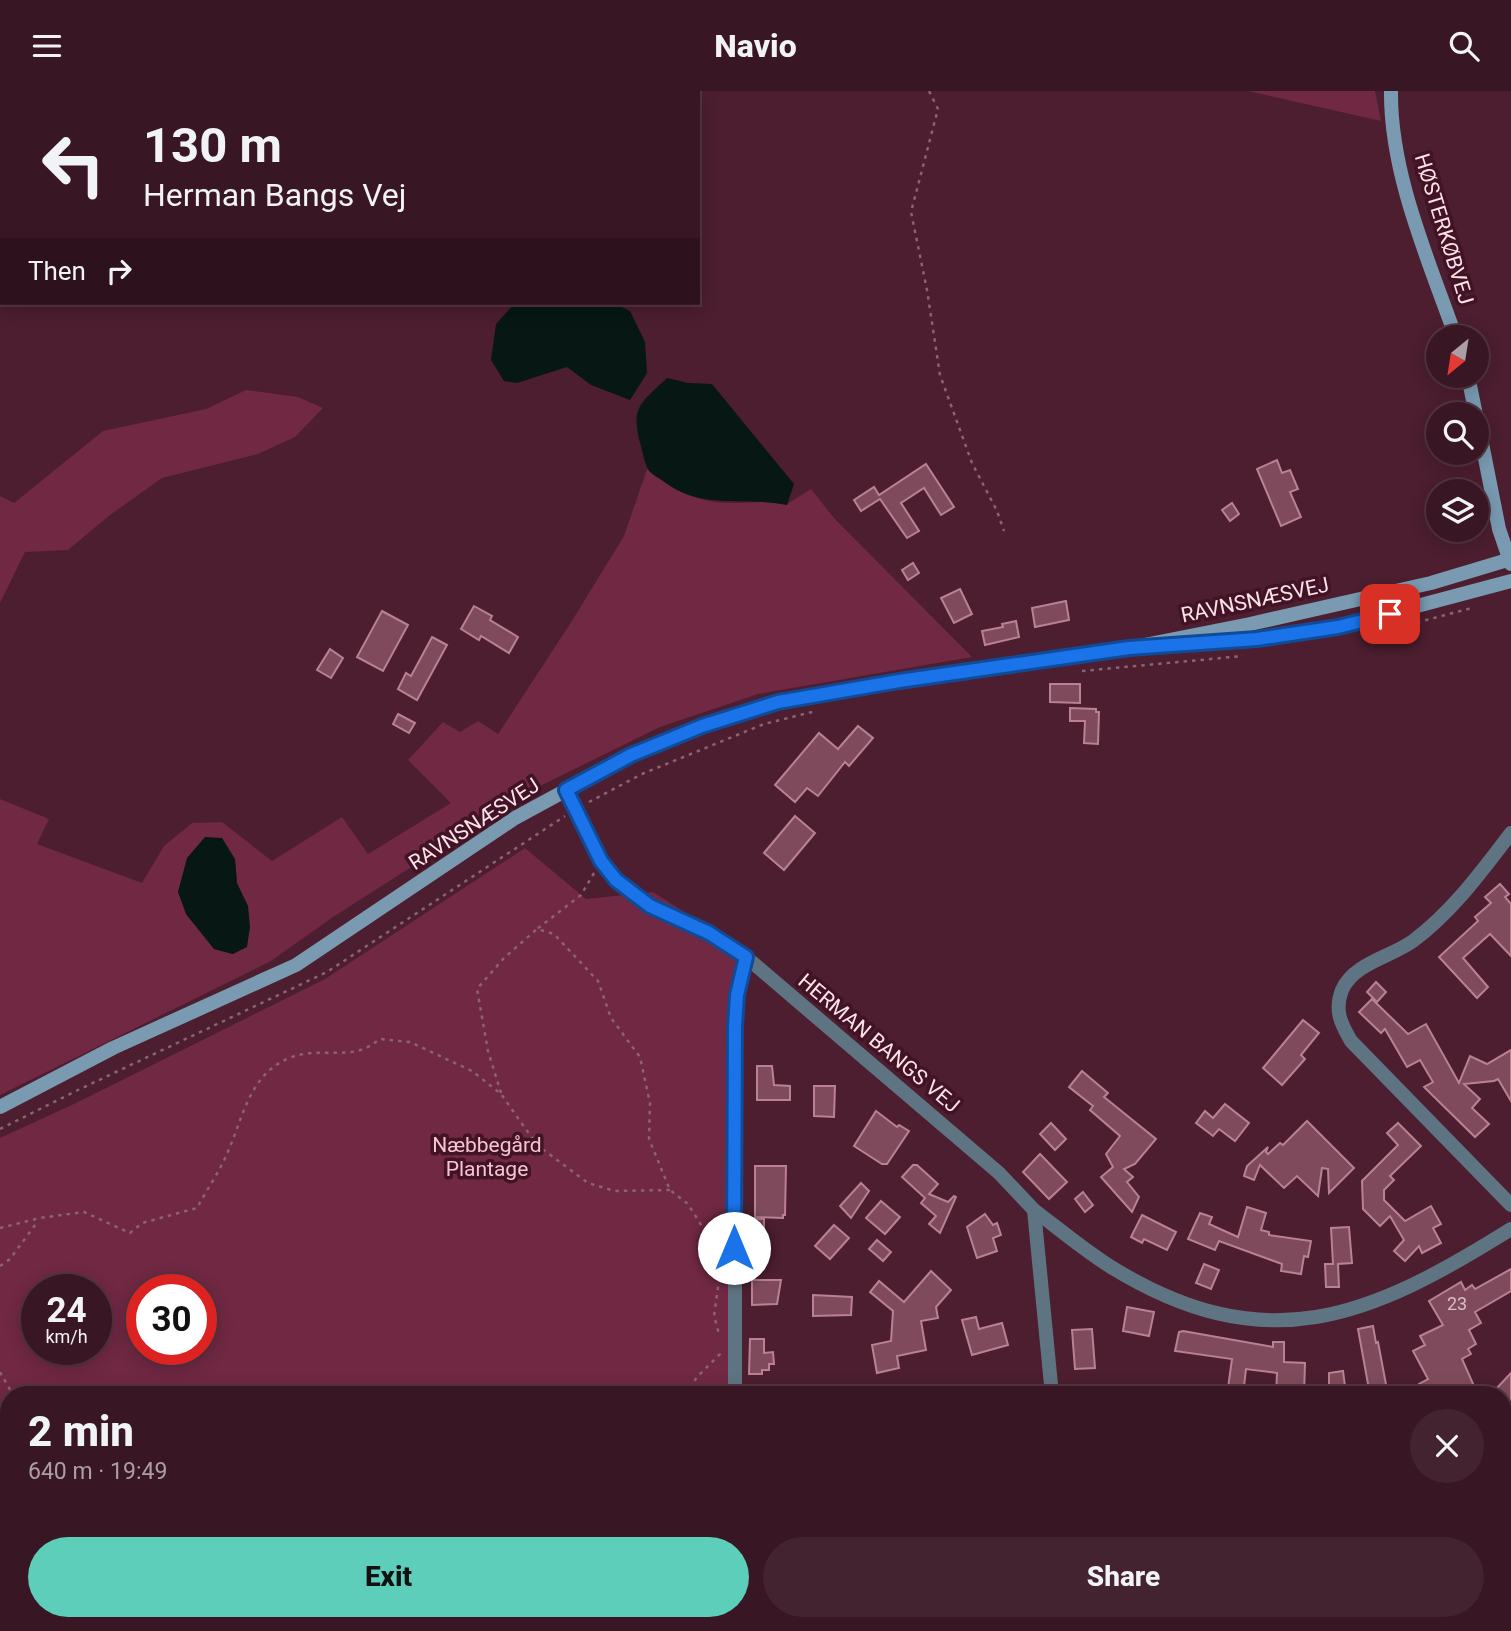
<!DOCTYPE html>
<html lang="en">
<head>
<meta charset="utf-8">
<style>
  body { margin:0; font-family:Roboto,sans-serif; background:#442330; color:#f1f3f6; height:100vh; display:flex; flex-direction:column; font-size:26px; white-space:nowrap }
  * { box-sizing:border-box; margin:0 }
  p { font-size:23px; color:#ab9fa6 }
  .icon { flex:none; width:38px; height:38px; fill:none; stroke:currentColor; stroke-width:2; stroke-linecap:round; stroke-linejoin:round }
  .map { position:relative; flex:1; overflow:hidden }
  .panel { position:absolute; left:0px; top:1295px; width:1512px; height:245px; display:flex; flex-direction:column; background:#391623; border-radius:28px 28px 0 0; box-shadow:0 4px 18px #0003,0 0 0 2px #533541 }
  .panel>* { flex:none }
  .banner { position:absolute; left:0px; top:0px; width:700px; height:214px; box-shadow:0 4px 18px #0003,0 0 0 2px #533541; background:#391623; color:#f1f3f6; overflow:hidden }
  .needle { width:46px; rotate:210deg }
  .tools { position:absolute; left:1426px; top:234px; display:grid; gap:14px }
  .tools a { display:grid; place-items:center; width:63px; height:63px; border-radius:50%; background:#391623; box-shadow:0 4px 18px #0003,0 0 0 2px #533541; font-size:35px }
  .speed { position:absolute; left:21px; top:1183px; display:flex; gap:14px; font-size:35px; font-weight:700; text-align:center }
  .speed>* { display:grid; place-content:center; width:91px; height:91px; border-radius:50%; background:#391623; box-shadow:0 4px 18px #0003,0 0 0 2px #533541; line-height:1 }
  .speed small { font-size:18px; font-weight:400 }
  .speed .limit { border:10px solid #d22; background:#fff; color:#111 }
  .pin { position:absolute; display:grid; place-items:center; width:60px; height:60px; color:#fff; margin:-30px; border-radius:14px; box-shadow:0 4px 10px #0006 }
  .me { position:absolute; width:77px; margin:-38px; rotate:0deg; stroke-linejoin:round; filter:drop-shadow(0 0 5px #0008) }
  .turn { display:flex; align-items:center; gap:24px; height:147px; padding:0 28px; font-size:32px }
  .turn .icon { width:91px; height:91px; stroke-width:2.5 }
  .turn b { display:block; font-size:49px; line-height:60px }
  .then { display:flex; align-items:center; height:66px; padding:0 28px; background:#0003; gap:14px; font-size:26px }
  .round { display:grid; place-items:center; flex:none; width:74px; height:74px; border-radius:37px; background:#442330 }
  .summary { display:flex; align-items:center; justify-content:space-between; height:119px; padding:0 28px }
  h1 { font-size:42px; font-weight:800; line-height:52px }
  .action { display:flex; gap:14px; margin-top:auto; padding:14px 28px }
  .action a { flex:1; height:80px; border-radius:42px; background:#5dceb9; color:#111; font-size:28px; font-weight:800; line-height:80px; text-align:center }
  .action a+a { background:#442330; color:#f1f3f6 }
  header { display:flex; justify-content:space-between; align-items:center; height:91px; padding:0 28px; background:#391623; font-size:32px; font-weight:800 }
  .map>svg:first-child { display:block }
  .green { fill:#702843; fill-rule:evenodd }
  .water { fill:#061714 }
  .building { fill:#7f4b5c; stroke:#b98192; stroke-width:2 }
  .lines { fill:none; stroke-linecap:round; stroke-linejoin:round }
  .path { stroke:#8a6370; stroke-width:2.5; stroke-dasharray:3.5 5; stroke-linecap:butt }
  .street { stroke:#5f7482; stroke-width:14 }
  .secondary { stroke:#799ab1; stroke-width:14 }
  .route-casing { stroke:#114b97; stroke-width:18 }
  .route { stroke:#1a73e8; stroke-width:12 }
  .labels { text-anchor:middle; stroke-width:7; stroke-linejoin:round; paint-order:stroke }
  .number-label { font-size:18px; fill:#ddbcc6 }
  .street-label { font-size:21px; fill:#fce2e9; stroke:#411325 }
  .park-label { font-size:21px; fill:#f5c3d1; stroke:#411325 }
</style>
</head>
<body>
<header><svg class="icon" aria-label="menu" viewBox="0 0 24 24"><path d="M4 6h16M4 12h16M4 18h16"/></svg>Navio<svg class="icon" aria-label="search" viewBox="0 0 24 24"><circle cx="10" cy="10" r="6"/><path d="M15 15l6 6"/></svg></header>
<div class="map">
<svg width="1511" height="1540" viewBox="0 0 1511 1540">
  <rect width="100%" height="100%" fill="#4c1e2f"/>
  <g class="green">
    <polygon points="1248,0 1375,0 1381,30"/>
    <polygon points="246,299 298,306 323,317 295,346 258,363 162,387 110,424 68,459 25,461 0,512 0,405 14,412 103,340 206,318"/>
    <path d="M647,378C675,399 696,412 732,412C753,412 765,409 787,413L811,398L834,427L972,566L758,603L660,636L534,698L333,826L271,870L0,1004V708L49,728L37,753L142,792L164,755L192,732L222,731L272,770L342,726L368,763L451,712L408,669L443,631L460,641L478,630L498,643L570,533L624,445ZM235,768L237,792L233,863L214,858L186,823Z"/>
    <path d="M525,757L586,808L653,801L747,861L728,927V1304H9V1531H415L400,1540H0V1047L76,1012L325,888ZM37,1199H96V1258H37ZM142,1199H201V1258H142Z"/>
  </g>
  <g class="water">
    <polygon points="515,212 614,212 630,220 645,251 647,282 630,309 591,294 567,276 517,292 504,290 491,269 496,233"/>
    <path d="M667,287L688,292L712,293L794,393L787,414C743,405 702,420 663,390C657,386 649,382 647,376C644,370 643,362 641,355C630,316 640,313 667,287Z"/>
    <polygon points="205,746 222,747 235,768 237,792 248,815 250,836 247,856 233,863 214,858 186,823 178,801 187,767"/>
    <polygon points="415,1531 793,1531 812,1540 400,1540"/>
  </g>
  <g class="building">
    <polygon points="1277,369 1282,382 1290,379 1298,398 1290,401 1301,426 1281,435 1257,378"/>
    <polygon points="926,373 954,416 941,424 924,397 901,412 919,440 907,447 880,408 861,420 854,409 874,396 879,404"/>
    <polygon points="1232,412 1239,423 1230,430 1222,419"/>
    <polygon points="913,472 919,482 908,489 902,479"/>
    <polygon points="960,498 972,523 954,532 941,507"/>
    <polygon points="1066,510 1069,529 1035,536 1032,517"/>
    <polygon points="474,515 492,525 490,529 518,546 509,562 481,545 479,549 461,538"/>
    <polygon points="382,520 408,534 383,580 357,566"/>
    <polygon points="1016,530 1019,546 985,554 982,540 1003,536 1002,533"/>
    <polygon points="432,546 447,554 417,609 398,598 406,582 411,585"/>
    <polygon points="330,558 343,567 331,587 317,579"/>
    <polygon points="1050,593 1080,593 1080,612 1050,611"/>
    <polygon points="1070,617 1096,618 1096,621 1099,621 1098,653 1084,652 1085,630 1070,630"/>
    <polygon points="398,623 415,632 409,642 393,633"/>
    <polygon points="858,635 873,647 849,675 845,671 818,705 807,697 795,711 775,694 819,642 838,658"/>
    <polygon points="795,725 815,742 784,779 764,762"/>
    <polygon points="1500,793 1509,803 1505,806 1511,813 1511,865 1490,843 1463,867 1488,896 1477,907 1439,866 1478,830 1475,826 1491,812 1485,806"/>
    <polygon points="1376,891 1386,901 1377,911 1367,901"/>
    <polygon points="1372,908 1408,943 1426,933 1459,992 1470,965 1487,973 1511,959 1511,1010 1498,988 1494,990 1464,993 1480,1008 1472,1017 1489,1033 1475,1046 1424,996 1433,991 1420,969 1407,976 1385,938 1381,942 1359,921"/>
    <polygon points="1303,929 1319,942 1301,964 1305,968 1282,994 1263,977"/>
    <polygon points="757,975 772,975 774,994 790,995 790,1009 757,1009"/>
    <polygon points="1082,980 1108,1002 1104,1006 1156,1048 1135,1073 1124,1078 1133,1086 1127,1091 1139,1106 1132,1121 1101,1086 1113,1076 1106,1063 1120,1045 1090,1019 1093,1015 1069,996"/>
    <polygon points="814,995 835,995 834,1026 814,1025"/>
    <polygon points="1225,1013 1249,1032 1235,1050 1219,1038 1213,1045 1196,1032 1205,1020 1213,1027"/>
    <polygon points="876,1020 897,1036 899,1034 909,1040 887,1073 882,1073 854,1055"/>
    <polygon points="1307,1030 1354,1077 1329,1102 1328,1078 1322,1077 1318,1105 1297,1085 1284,1097 1260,1074 1254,1089 1244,1085 1247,1075 1268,1056 1266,1061 1268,1063 1280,1052 1283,1054"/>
    <polygon points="1051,1032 1066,1048 1055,1059 1040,1043"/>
    <polygon points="1398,1032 1421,1055 1390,1085 1394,1089 1384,1099 1384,1109 1405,1130 1431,1115 1441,1133 1433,1137 1441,1152 1422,1162 1419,1155 1405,1170 1394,1160 1404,1149 1390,1125 1380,1135 1363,1118 1362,1090 1398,1054 1387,1042"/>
    <polygon points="1040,1063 1067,1091 1049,1108 1023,1081"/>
    <polygon points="913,1074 917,1074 938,1093 929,1103 948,1111 954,1105 956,1106 940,1142 929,1133 936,1125 921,1112 925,1107 902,1086"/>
    <polygon points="755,1075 786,1075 785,1124 783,1124 783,1127 755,1126"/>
    <polygon points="861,1092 869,1100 851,1127 840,1115"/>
    <polygon points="1083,1101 1093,1114 1085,1121 1075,1108"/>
    <polygon points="881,1110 900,1126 885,1143 866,1127"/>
    <polygon points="1247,1116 1266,1122 1261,1139 1269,1141 1269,1144 1311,1150 1308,1166 1304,1165 1301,1183 1281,1180 1282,1173 1219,1150 1215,1159 1188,1148 1200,1122 1212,1126 1209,1133 1238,1146"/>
    <polygon points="985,1123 993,1134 997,1132 1001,1144 993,1147 997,1160 977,1167 967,1136"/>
    <polygon points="1142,1124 1176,1141 1167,1159 1144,1148 1142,1152 1131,1146"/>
    <polygon points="745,1128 764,1128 764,1142 745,1143"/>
    <polygon points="834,1134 849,1147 830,1168 815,1155"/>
    <polygon points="1349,1136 1352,1172 1338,1173 1339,1196 1326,1196 1325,1173 1333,1173 1331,1137"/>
    <polygon points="877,1149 891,1161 883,1170 869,1158"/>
    <polygon points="1204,1173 1219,1179 1211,1198 1196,1192"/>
    <polygon points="1511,1178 1511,1200 1475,1221 1481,1232 1469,1239 1476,1253 1468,1258 1471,1263 1462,1268 1478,1304 1424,1304 1419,1293 1428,1288 1413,1260 1425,1254 1420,1245 1443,1234 1429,1210 1461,1191 1465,1199 1472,1194 1475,1198"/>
    <polygon points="931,1180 951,1199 936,1216 938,1227 921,1230 926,1259 897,1265 899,1277 877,1282 872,1254 891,1250 893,1220 870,1201 879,1190 904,1211"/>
    <polygon points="752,1189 781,1189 777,1213 752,1214"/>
    <polygon points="813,1204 852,1206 851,1224 813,1225"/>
    <polygon points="1127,1216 1154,1221 1149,1245 1123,1240"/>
    <polygon points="976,1226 979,1238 1002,1232 1008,1254 972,1264 962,1229"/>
    <polygon points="1373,1235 1376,1252 1378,1251 1388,1304 1370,1304 1358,1238"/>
    <polygon points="1092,1238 1095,1277 1075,1278 1072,1239"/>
    <polygon points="1183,1240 1273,1256 1273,1251 1284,1251 1284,1271 1305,1272 1304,1304 1276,1304 1277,1282 1246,1278 1243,1304 1227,1304 1232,1268 1175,1260 1179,1241"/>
    <polygon points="750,1248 764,1248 764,1262 773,1261 774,1273 769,1273 769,1279 762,1279 762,1283 749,1283"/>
    <polygon points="1343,1280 1346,1303 1329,1304 1329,1282"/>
    <polygon points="1511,1282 1511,1312 1496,1298"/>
  </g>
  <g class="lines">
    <g class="path">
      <polyline points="929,0 938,18 911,121 927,199 940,284 972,372 997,420 1004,440"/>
      <polyline points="1384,540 1472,517"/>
      <polyline points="1082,580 1243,565"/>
      <polyline points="589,711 642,683 764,633 816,620"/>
      <polyline points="594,782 581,804 537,838 554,843 598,890 611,927 640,966 650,1012 649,1048 670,1099 688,1113 703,1137 719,1189 714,1225 719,1243"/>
      <polyline points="501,1002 488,960 477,898 504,867 537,838"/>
      <polyline points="0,1038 78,999 327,881 565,725"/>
      <path d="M0,1137L40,1127L84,1121L130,1142L142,1132L197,1117C206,1100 218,1083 226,1065C242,1031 248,985 287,968C311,957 335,965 357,960C366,958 373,953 380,948L410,951L472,980L501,1003L537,1054L588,1092L615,1100L670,1099"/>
      <polyline points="0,1175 10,1168 38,1130"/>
      <polyline points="0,1281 13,1304"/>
      <polyline points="685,1304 697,1286 720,1263 720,1260"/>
      <polyline points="875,1304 934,1295"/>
      <polyline points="0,1407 9,1409"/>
      <polyline points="176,1531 197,1540"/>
      <polyline points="141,1540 151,1531"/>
      <polyline points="223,1540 237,1540"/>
      <polyline points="265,1540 298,1535 302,1531"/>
    </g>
    <g class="street">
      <path d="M566,699C582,728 593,765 616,789C642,817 678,824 710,842C722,849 734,858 746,866L999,1082L1034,1119L1052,1304"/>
      <path d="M1511,742C1481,781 1453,820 1413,850C1391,866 1354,872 1342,899C1334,919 1341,933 1351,950L1511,1114"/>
      <path d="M1034,1119C1059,1138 1084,1159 1111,1176C1266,1271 1369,1227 1511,1138"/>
      <polyline points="735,1304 735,935 737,904 746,866"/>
      <polyline points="1503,1333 1511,1340"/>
      <polyline points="1332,1531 1341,1540"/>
    </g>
    <g class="secondary">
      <path d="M1391,0C1390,83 1429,170 1456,247"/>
      <polyline points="1468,285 1476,324"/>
      <polyline points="1477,327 1499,438 1511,473"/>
      <polyline points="1190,553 1257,548 1338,536 1511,490"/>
      <polyline points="0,1016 113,957 296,874 515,727 631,664 702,635 778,611 899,590 1129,557 1250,533 1431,492 1511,468"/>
    </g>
  </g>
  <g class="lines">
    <defs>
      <polyline id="route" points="734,1157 735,935 737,904 746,866 709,842 650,815 616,789 601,770 566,699 631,664 702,635 778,611 899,590 1129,557 1257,548 1338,536 1390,523"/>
    </defs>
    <use href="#route" class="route-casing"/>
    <use href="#route" class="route"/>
  </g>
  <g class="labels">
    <g class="number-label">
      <text x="1457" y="1219">23</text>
    </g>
    <g class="street-label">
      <text transform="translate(1444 138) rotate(73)" y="7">HØSTERKØBVEJ</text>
      <text transform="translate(1255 509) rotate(-12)" y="7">RAVNSNÆSVEJ</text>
      <text transform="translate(474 733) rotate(-33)" y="7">RAVNSNÆSVEJ</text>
      <text transform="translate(879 952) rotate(40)" y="7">HERMAN BANGS VEJ</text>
    </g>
    <g class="park-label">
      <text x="487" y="1061">Næbbegård<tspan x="487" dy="24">Plantage</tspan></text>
    </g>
  </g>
</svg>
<div class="tools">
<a><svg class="needle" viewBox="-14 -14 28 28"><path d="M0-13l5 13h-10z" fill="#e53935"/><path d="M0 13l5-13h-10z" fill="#ab9fa6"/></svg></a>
<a><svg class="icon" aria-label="search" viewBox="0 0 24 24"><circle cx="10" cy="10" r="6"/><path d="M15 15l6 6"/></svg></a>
<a><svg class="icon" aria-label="layers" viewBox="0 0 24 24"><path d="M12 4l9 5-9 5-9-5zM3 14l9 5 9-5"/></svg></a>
</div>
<div class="speed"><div>24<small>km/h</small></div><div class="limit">30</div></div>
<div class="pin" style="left:1390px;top:523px;background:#d93025"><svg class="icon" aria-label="arrive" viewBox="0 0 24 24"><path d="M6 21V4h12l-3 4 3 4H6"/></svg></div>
<svg class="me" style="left:734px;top:1157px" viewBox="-20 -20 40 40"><circle r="19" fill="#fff"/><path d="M0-13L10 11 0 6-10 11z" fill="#1a73e8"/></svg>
<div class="banner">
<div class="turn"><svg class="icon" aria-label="left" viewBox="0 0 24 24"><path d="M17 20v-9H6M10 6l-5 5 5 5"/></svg><div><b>130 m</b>Herman Bangs Vej</div></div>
<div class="then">Then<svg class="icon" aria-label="right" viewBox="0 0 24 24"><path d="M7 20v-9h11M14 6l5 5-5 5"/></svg></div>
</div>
<section class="panel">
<div class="summary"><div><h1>2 min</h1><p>640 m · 19:49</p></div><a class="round"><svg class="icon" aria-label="close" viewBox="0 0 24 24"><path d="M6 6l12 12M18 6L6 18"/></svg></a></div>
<div class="action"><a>Exit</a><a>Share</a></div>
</section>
</div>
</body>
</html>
